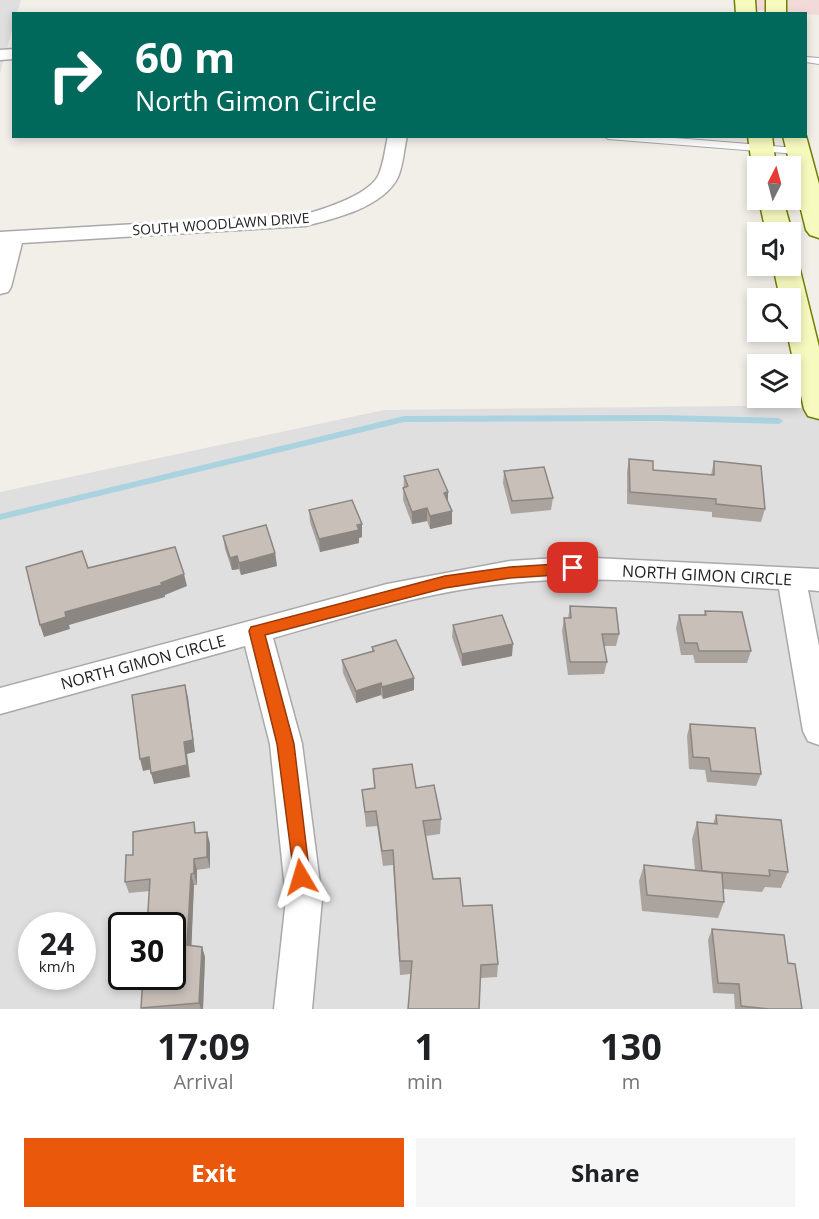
<!DOCTYPE html>
<html lang="en">
<head>
<meta charset="utf-8">
<style>
  body { margin:0; font-family:"Open Sans",sans-serif; background:#f6f6f6; color:#202124; height:100vh; display:flex; flex-direction:column; font-size:22px; white-space:nowrap }
  * { box-sizing:border-box; margin:0 }
  p { font-size:20px; color:#757577 }
  .icon { flex:none; width:33px; height:33px; fill:none; stroke:currentColor; stroke-width:2; stroke-linecap:round; stroke-linejoin:round }
  .map { position:relative; height:1009px; overflow:hidden }
  .sheet { display:flex; flex-direction:column; background:#fff; flex:1 }
  .sheet>* { flex:none }
  .hud { position:absolute; left:12px; top:12px; width:795px; height:126px; border-radius:0px; box-shadow:0 3px 9px #0003; background:#00695c; color:#fff; overflow:hidden }
  .needle { width:39px; rotate:6deg }
  .buttons { position:absolute; left:747px; top:156px; display:grid; gap:12px }
  .buttons a { display:grid; place-items:center; width:54px; height:54px; border-radius:0px; background:#fff; box-shadow:0 3px 9px #0003; font-size:30px }
  .speed { position:absolute; left:18px; top:912px; display:flex; gap:12px; font-size:30px; font-weight:700; text-align:center }
  .speed>* { display:grid; place-content:center; width:78px; height:78px; border-radius:50%; background:#fff; box-shadow:0 3px 9px #0003; line-height:1 }
  .speed small { font-size:15px; font-weight:400 }
  .speed .limit { border:3px solid #111; border-radius:9px; background:#fff; color:#111 }
  .pin { position:absolute; display:grid; place-items:center; width:51px; height:51px; color:#fff; margin:-26px; border-radius:12px; box-shadow:0 3px 9px #0006 }
  .me { position:absolute; width:66px; margin:-33px; rotate:353deg; stroke-linejoin:round; filter:drop-shadow(0 0 4px #0008) }
  .turn { display:flex; align-items:center; gap:21px; height:126px; padding:0 24px; font-size:27px }
  .turn .icon { width:78px; height:78px; stroke-width:2.5 }
  .turn b { display:block; font-size:42px; line-height:51px }
  .eta { display:flex; justify-content:space-evenly; align-items:center; height:102px; text-align:center }
  .eta b { font-size:36px; font-weight:700; line-height:42px }
  .button { display:flex; gap:12px; margin-top:auto; padding:12px 24px }
  .button a { flex:1; height:69px; border-radius:0px; background:#ea580c; color:#fff; font-size:24px; font-weight:700; line-height:69px; text-align:center }
  .button a+a { background:#f6f6f6; color:#202124 }
  .map>svg:first-child { display:block }
  .residential { fill:#e0dfdf; fill-rule:evenodd }
  .commercial { fill:#f2dad9 }
  .lines { fill:none; stroke-linecap:round; stroke-linejoin:round }
  .stream { fill:#aad3df; fill-rule:evenodd }
  .service-casing { stroke:#a9a9a9; stroke-width:2 }
  .minor-casing { stroke:#a9a9a9; stroke-width:3 }
  .secondary-casing { stroke:#707d05; stroke-width:3 }
  .service { fill:#fff; fill-rule:evenodd }
  .minor { fill:#fff; fill-rule:evenodd }
  .secondary { fill:#f7fabf; fill-rule:evenodd }
  .wall { fill:#aba49e }
  .shaded-wall { fill:#8b8681 }
  .building { fill:#c7bfb8; stroke:#8b8681; stroke-width:1.5 }
  .route { fill:#ea580c; stroke:#983908; stroke-width:1.5 }
  .labels { text-anchor:middle; stroke-width:6; stroke-linejoin:round; paint-order:stroke }
  .far-street-label { font-size:14px; fill:#222; stroke:#fff }
  .street-label { font-size:16px; fill:#222; stroke:#fff }
</style>
</head>
<body>
<div class="map">
<svg width="819" height="1009" viewBox="0 0 819 1009">
  <rect width="100%" height="100%" fill="#f2efe9"/>
  <g class="residential">
    <polygon points="0,0 21,0 17,13 14,14 13,27 0,73"/>
    <path d="M819,405V1009H0V492L384,410ZM32,926H82V976H32ZM122,926H172V976H122Z"/>
  </g>
  <polygon class="commercial" points="737,0 819,0 819,15 737,8"/>
  <g class="lines">
    <polygon class="stream" points="662,415 779,418 783,421 779,424 662,421 404,422 0,520 0,514 404,416"/>
    <defs>
      <g id="service">
        <polygon points="806,57 819,58 819,64 806,62"/>
        <polygon points="604,136 650,136 797,148 802,151 797,154 608,139"/>
      </g>
      <g id="minor">
        <polygon points="14,49 14,59 0,60 0,50"/>
        <path d="M388,136H407C404,149 403,166 398,177C384,207 334,219 305,226L22,243L11,287L8,292L0,294V232L305,214C325,209 371,194 379,174C384,162 385,149 388,136Z"/>
        <path d="M573,557L819,569V591L808,590L819,646V745L808,741L803,731L779,589C691,585 600,574 512,583C430,590 351,616 273,638L302,744L322,899L312,1009H274L286,899L270,744L245,646L0,714V688L387,584L510,561Z"/>
      </g>
      <g id="secondary">
        <polygon points="735,0 755,0 756,14 736,14"/>
        <rect x="766" y="0" width="20" height="14"/>
        <polygon points="748,136 772,136 776,166 758,166 756,171 752,166"/>
        <polygon points="783,136 806,136 819,184 819,238 810,235 806,230"/>
        <polygon points="759,200 783,200 792,232 790,234 766,232"/>
        <polygon points="790,259 799,266 819,347 819,419 808,416 804,409 787,332 790,332 790,298 780,298 773,266 790,266"/>
      </g>
    </defs>
    <use href="#service" class="service-casing"/>
    <use href="#minor" class="minor-casing"/>
    <use href="#secondary" class="secondary-casing"/>
    <use href="#service" class="service"/>
    <use href="#minor" class="minor"/>
    <use href="#secondary" class="secondary"/>
  </g>
  <g class="wall">
    <polygon points="629,459 653,470 711,475 714,461 765,509 761,522 712,517 712,512 627,504 627,472"/>
    <polygon points="504,471 553,498 551,510 511,514 503,483"/>
    <polygon points="404,476 448,501 452,511 452,524 430,529 427,521 412,524 403,500"/>
    <polygon points="309,510 362,537 359,538 359,543 320,552 310,522"/>
    <polygon points="223,536 275,553 277,566 241,575 239,569 232,570 225,549"/>
    <polygon points="570,606 619,634 616,646 604,646 607,662 604,674 568,675 562,631 564,618 568,618"/>
    <polygon points="705,611 751,651 747,663 695,663 693,655 681,655 676,628 679,615 704,615"/>
    <polygon points="453,625 512,656 462,666 452,637"/>
    <polygon points="372,647 414,690 383,699 381,695 356,703 343,673 342,660 372,651"/>
    <polygon points="690,724 761,774 756,786 707,782 705,770 689,769 687,736"/>
    <polygon points="373,769 416,788 441,819 440,834 426,836 433,879 463,906 498,964 497,977 481,978 411,974 400,975 393,865 383,866 377,826 366,827 362,790 374,789"/>
    <polygon points="716,815 788,872 781,888 765,887 762,892 723,889 724,902 718,918 642,911 639,881 644,865 695,870 692,839 697,822 713,824"/>
    <polygon points="207,832 210,844 210,868 197,870 197,885 194,885 191,946 202,947 205,957 203,1009 142,1009 150,891 129,893 125,882 133,855 197,833"/>
    <polygon points="712,929 788,963 802,1009 735,1009 734,994 713,993 708,940"/>
  </g>
  <g class="shaded-wall">
    <polygon points="448,492 448,504 444,493"/>
    <polygon points="427,508 427,521 412,524 412,512"/>
    <polygon points="452,511 452,524 430,529 430,516"/>
    <polygon points="362,524 362,537 359,538 359,543 320,552 319,539"/>
    <polygon points="275,553 277,566 241,575 239,563"/>
    <polygon points="237,556 239,569 232,570 230,558"/>
    <polygon points="184,574 187,586 165,595 165,597 69,625 70,629 44,637 40,625 65,612 161,583"/>
    <polygon points="513,644 512,656 462,666 462,654"/>
    <polygon points="414,678 414,690 383,699 382,687"/>
    <polygon points="381,683 381,695 356,703 356,691"/>
    <polygon points="185,685 188,697 195,752 187,754 190,777 154,784 151,773 184,742"/>
    <polygon points="149,757 152,769 143,771 140,759"/>
    <polygon points="207,832 210,844 210,868 207,857"/>
    <polygon points="194,859 197,870 197,885 194,873"/>
    <polygon points="191,874 194,885 191,956 187,945"/>
    <polygon points="202,947 205,957 203,1009 201,1009 199,1003"/>
  </g>
  <g class="building">
    <polygon points="629,459 653,461 653,470 714,475 714,461 761,466 765,509 716,504 716,499 630,492"/>
    <polygon points="544,467 553,498 512,501 504,471"/>
    <polygon points="438,469 448,492 444,493 452,511 430,516 427,508 412,512 403,488 408,486 404,476"/>
    <polygon points="352,500 362,524 357,525 359,530 319,539 309,510"/>
    <polygon points="266,525 275,553 239,563 237,556 230,558 223,536"/>
    <polygon points="175,547 184,574 161,583 162,585 65,612 66,617 40,625 26,567 82,551 88,568"/>
    <polygon points="570,606 616,608 619,634 602,634 607,662 570,662 564,618 571,618"/>
    <polygon points="705,611 742,612 751,651 699,651 697,643 685,643 679,615 706,615"/>
    <polygon points="502,615 513,644 462,654 453,625"/>
    <polygon points="396,640 414,678 382,687 381,683 356,691 342,660 374,651 372,647"/>
    <polygon points="185,685 193,740 184,742 187,765 151,773 149,757 140,759 132,695"/>
    <polygon points="690,724 755,728 761,774 711,771 709,758 693,757"/>
    <polygon points="412,764 416,788 434,785 441,819 423,821 433,879 460,878 463,906 492,905 498,964 481,965 479,1009 408,1009 412,961 400,961 393,850 382,851 376,811 365,812 362,790 375,788 373,769"/>
    <polygon points="716,815 781,820 788,872 769,870 770,876 702,871 697,822 717,824"/>
    <polygon points="194,822 195,833 207,832 207,857 194,859 194,873 191,874 187,945 202,947 199,1003 141,1008 143,976 172,976 172,926 147,926 150,879 125,882 126,855 133,855 133,832"/>
    <polygon points="644,865 722,873 724,902 647,895"/>
    <polygon points="712,929 784,935 788,963 795,964 802,1009 769,1009 741,1006 739,984 718,983"/>
  </g>
  <polygon class="route" points="573,563 580,568 573,574 510,578 445,588 265,635 294,744 310,877 307,883 301,885 295,883 277,744 249,631 251,627 445,576 510,567"/>
  <g class="labels">
    <g class="far-street-label">
      <text transform="translate(221 224) rotate(-4)" y="5">SOUTH WOODLAWN DRIVE</text>
    </g>
    <g class="street-label">
      <text transform="translate(707 575) rotate(3)" y="6">NORTH GIMON CIRCLE</text>
      <text transform="translate(143 662) rotate(-15)" y="6">NORTH GIMON CIRCLE</text>
    </g>
  </g>
</svg>
<div class="buttons">
<a><svg class="needle" viewBox="-14 -14 28 28"><path d="M0-13l5 13h-10z" fill="#e53935"/><path d="M0 13l5-13h-10z" fill="#757577"/></svg></a>
<a><svg class="icon" aria-label="sound" viewBox="0 0 24 24"><path d="M4 9h4l5-4v14l-5-4H4zM17 9q2 3 0 6"/></svg></a>
<a><svg class="icon" aria-label="search" viewBox="0 0 24 24"><circle cx="10" cy="10" r="6"/><path d="M15 15l6 6"/></svg></a>
<a><svg class="icon" aria-label="layers" viewBox="0 0 24 24"><path d="M12 4l9 5-9 5-9-5zM3 14l9 5 9-5"/></svg></a>
</div>
<div class="speed"><div>24<small>km/h</small></div><div class="limit">30</div></div>
<div class="pin" style="left:573px;top:568px;background:#d93025"><svg class="icon" aria-label="arrive" viewBox="0 0 24 24"><path d="M6 21V4h12l-3 4 3 4H6"/></svg></div>
<svg class="me" style="left:301px;top:877px" viewBox="-20 -20 40 40"><path d="M0-17L14 15 0 8-14 15z" fill="#ea580c" stroke="#fff" stroke-width="4"/></svg>
<div class="hud">
<div class="turn"><svg class="icon" aria-label="right" viewBox="0 0 24 24"><path d="M7 20v-9h11M14 6l5 5-5 5"/></svg><div><b>60 m</b>North Gimon Circle</div></div>
</div>
</div>
<section class="sheet">
<div class="eta">
<div><b>17:09</b><p>Arrival</p></div>
<div><b>1</b><p>min</p></div>
<div><b>130</b><p>m</p></div>
</div>
<div class="button"><a>Exit</a><a>Share</a></div>
</section>
</body>
</html>
